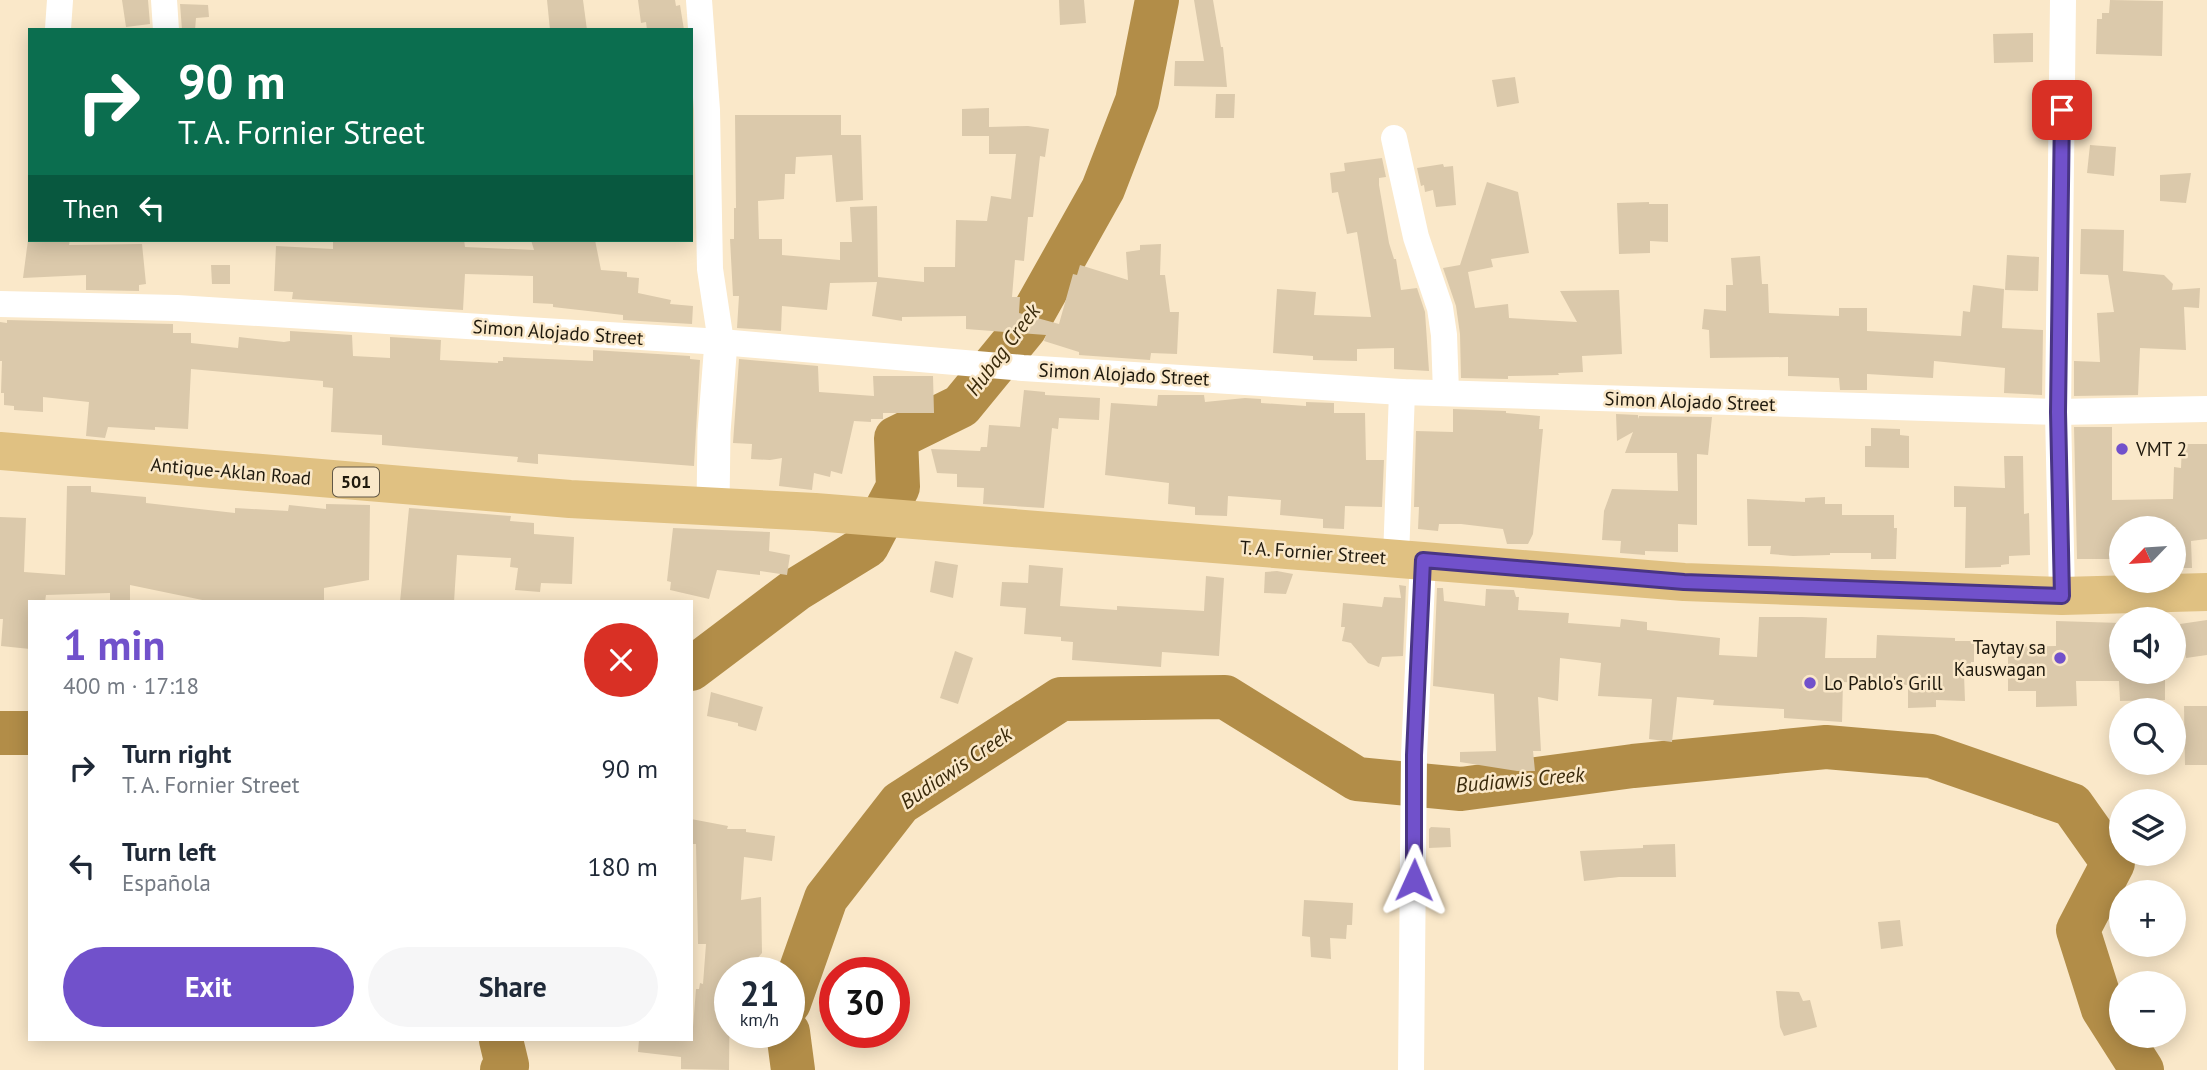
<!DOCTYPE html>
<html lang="en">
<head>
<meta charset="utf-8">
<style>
  body { margin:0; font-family:"PT Sans",sans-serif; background:#f6f6f7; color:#1f2937; height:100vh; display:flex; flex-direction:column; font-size:26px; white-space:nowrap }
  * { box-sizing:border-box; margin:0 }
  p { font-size:23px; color:#747a83 }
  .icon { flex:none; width:38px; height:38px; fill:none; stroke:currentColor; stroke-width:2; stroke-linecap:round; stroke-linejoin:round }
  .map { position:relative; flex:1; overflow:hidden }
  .details { position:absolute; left:28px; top:600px; width:665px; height:441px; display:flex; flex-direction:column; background:#fff; border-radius:0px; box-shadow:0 4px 18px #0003 }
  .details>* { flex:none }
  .top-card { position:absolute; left:28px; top:28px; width:665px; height:214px; border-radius:0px; box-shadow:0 4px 18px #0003; background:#0b6e4f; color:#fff; overflow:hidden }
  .needle { width:46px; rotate:245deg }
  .tools { position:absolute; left:2109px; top:516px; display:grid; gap:14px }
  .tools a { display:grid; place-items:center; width:77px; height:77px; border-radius:50%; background:#fff; box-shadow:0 4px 18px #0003; font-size:35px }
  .speed { position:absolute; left:714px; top:957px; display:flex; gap:14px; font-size:35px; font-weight:700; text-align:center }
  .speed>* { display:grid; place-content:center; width:91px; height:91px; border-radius:50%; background:#fff; box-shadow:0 4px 18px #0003; line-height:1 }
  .speed small { font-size:18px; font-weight:400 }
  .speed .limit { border:10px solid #d22; background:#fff; color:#111 }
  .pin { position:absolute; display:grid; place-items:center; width:60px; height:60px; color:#fff; margin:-30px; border-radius:14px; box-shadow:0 4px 10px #0006 }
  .me { position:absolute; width:77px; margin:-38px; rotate:1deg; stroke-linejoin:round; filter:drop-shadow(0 0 5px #0008) }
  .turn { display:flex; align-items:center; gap:24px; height:147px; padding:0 35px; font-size:32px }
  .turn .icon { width:91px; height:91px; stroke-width:2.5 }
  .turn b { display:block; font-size:49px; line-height:60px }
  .then { display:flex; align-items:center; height:66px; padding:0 35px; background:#0003; gap:14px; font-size:26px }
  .round { display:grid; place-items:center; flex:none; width:74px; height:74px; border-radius:37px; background:#f6f6f7 }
  .overview { display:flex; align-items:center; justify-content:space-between; height:119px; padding:0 35px }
  h1 { font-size:42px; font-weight:600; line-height:52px; color:#7151cb }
  .cta { display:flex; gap:14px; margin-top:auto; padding:14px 35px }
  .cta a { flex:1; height:80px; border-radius:42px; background:#7151cb; color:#fff; font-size:28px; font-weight:600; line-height:80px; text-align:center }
  .cta a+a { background:#f6f6f7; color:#1f2937 }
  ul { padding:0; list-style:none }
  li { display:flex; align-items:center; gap:21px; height:98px; padding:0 35px }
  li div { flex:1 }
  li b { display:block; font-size:26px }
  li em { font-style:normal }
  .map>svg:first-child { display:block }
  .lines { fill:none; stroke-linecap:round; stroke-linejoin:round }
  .river { stroke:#b28d48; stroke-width:44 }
  .building { fill:#dbc9ab }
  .minor { stroke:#fff; stroke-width:26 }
  .tertiary { stroke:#fff; stroke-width:33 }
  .primary { stroke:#e0c182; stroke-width:38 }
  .route-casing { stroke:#493584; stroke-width:18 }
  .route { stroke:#7151cb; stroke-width:12 }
  .poi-dot { fill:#7151cb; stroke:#fae8c9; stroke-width:2.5 }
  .labels { text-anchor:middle; stroke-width:5; stroke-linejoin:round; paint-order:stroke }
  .shield { fill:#fae8c9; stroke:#615745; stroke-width:2 }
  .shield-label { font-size:18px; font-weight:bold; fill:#1f190d }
  .street-label { font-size:19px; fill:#1f190d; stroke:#fae8c9 }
  .poi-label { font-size:19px; fill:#1f190d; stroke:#fae8c9; text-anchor:start }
  .water-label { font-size:21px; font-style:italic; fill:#3a2a0b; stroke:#fae8c9 }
</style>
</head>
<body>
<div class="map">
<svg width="2207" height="1070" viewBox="0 0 2207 1070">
  <rect width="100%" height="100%" fill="#fae8c9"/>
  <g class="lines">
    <g class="river">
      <polyline points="691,669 797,589 867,546 898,487 896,438 961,406 1025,328 1103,189 1137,101 1157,0"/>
      <polyline points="0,733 30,733"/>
      <polyline points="789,1003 826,898 900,803 1061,699 1225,697 1357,779 1461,789 1633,766 1826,747 1931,756 2072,805 2113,863 2078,930 2103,1009 2142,1070"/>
      <polyline points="788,1032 793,1070"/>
      <polyline points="501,1040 507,1065 502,1070"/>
    </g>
  </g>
  <g class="building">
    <polygon points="122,0 148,0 150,24 126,27"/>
    <polygon points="547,0 583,0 587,30 550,30"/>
    <polygon points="638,0 675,0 676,6 680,5 684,30 647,30 646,22 641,23"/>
    <polygon points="1059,0 1084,0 1086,23 1060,25"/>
    <polygon points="1194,0 1213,0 1221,47 1223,47 1227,87 1174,86 1175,61 1204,61"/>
    <polygon points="2110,0 2163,1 2162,56 2096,54 2097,19 2102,19 2102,13 2109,13"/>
    <polygon points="180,4 208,5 209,17 196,18 195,30 182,30"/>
    <polygon points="2033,33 2033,62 1994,63 1993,34"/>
    <polygon points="1515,77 1519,103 1497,107 1492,80"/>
    <polygon points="1216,94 1235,94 1234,118 1215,118"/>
    <polygon points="989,108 989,134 989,127 1028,126 1049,129 1045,157 1040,156 1033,217 1028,217 1024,261 1015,260 1012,297 1020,297 1019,313 1059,324 1073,274 1077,275 1080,265 1128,280 1126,252 1140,250 1140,245 1161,244 1160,275 1165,275 1170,312 1179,312 1177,354 1151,353 1150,360 1079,355 1079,352 1044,341 1046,335 966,329 966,316 902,317 902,321 872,316 877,282 830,283 827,310 782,306 781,331 737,328 739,296 733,296 730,239 734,239 734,208 736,208 735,115 841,115 841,135 861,135 863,200 836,202 832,155 796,157 795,174 785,174 784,199 758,201 759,239 782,239 782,255 840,260 840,242 852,242 850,207 877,206 878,277 924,282 924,267 955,267 956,220 987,221 991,196 1011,199 1016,154 989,154 989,136 962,136 962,109"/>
    <polygon points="2090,145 2116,147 2114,176 2087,173"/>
    <polygon points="1382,158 1386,177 1379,178 1379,185 1389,243 1394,259 1396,259 1401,290 1417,288 1425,312 1429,371 1394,369 1394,348 1357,349 1357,361 1313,360 1313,356 1273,353 1277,289 1316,292 1314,315 1371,317 1357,232 1347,234 1338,192 1332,193 1330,173 1345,171 1344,163"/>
    <polygon points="1443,164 1444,167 1453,166 1456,205 1436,207 1433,190 1425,192 1424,185 1421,186 1417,168"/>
    <polygon points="2191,173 2186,203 2160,201 2160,175"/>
    <polygon points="1487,182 1518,192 1529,253 1491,259 1493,267 1468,272 1475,308 1508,304 1509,318 1577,322 1560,291 1619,290 1622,354 1582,356 1583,372 1558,373 1559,375 1508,376 1508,379 1461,378 1460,334 1456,306 1443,268 1460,265"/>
    <polygon points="1649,202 1649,204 1668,204 1668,242 1650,241 1650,253 1619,254 1617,203"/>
    <polygon points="2081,229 2124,230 2123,271 2164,275 2173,284 2172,290 2200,288 2199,308 2184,307 2186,350 2140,348 2138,395 2074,396 2074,361 2100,362 2097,313 2114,312 2108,275 2080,274"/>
    <polygon points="28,240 70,240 69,245 142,244 146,284 139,285 139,291 86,290 86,275 23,278"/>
    <polygon points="333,240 464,240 465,247 534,250 531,240 595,240 601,270 627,272 627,277 639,278 638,293 671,300 670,304 693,306 692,324 623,320 623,315 553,307 553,304 533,303 533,276 465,274 463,310 292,299 293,292 274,291 276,246 333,249"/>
    <polygon points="2007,255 2039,257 2038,291 2005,290"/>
    <polygon points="1760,256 1762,284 1768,284 1769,313 1839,316 1839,308 1867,308 1867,331 1961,336 1963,311 1970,312 1973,285 2004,289 2002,328 2043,330 2042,395 2004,393 2005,368 1934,361 1933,378 1867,374 1867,390 1840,390 1839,378 1788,376 1788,357 1710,358 1709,330 1702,329 1704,309 1726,311 1726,285 1733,285 1731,258"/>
    <polygon points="211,265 230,265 230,284 212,284"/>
    <polygon points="7,320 173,324 173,333 191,333 191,343 238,348 239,337 284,342 290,341 290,331 352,335 353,356 390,358 390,337 441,340 440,360 498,363 498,361 503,361 503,357 593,361 593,350 690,356 690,359 700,360 694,466 538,454 538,464 517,462 518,457 382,445 382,435 331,432 333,388 323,387 323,381 191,369 188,429 155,427 155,430 108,427 105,438 86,436 89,402 43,397 43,412 14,410 14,406 4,405 4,393 1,393 2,361 0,361 0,322 7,323"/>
    <polygon points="739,359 818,366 819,392 874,396 873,376 933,376 934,413 883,413 883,419 871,419 871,422 854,421 842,474 831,471 830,477 814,473 812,490 779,486 782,458 770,460 751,459 752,444 733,443"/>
    <polygon points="1024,390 1045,392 1045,395 1100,398 1099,420 1059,418 1058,429 1052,428 1044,508 983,504 984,488 957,487 957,474 937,473 931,449 980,451 981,447 987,447 989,425 1020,427"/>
    <polygon points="1158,395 1204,395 1205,402 1245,398 1261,399 1261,403 1306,406 1306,402 1334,403 1334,413 1365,413 1366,460 1384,460 1382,507 1345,506 1344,529 1323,528 1323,519 1280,515 1281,500 1228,496 1227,516 1195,515 1195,507 1168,504 1169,483 1105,475 1111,403 1157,406"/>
    <polygon points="1453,409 1506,411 1506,413 1540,416 1539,429 1543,429 1533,534 1528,544 1507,544 1503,529 1461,524 1439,524 1438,531 1418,529 1419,507 1414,507 1416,431 1453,432"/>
    <polygon points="1616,414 1638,415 1638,419 1639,416 1712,417 1708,455 1697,454 1697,525 1678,524 1678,552 1645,551 1645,555 1620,553 1621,541 1602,540 1604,511 1612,489 1678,491 1677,453 1625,453 1633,432 1617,441"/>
    <polygon points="2074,427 2112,427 2112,500 2173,499 2174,467 2181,468 2182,444 2207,444 2207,539 2191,541 2192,568 2174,568 2174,528 2121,528 2121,559 2077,559"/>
    <polygon points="1871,428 1900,429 1900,435 1909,436 1909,468 1865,467 1865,446 1871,446"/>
    <polygon points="2004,456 2023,456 2024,514 2029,513 2030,555 2009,556 2009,564 2001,565 2001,567 1965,568 1966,507 1954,507 1954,486 2005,488"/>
    <polygon points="67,486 91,486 91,492 146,497 146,503 235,513 235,508 288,511 289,505 326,509 326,504 370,505 369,580 324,588 324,602 212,602 130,585 130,600 110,600 110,593 46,595 45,602 30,602 30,649 1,646 3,619 0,619 0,517 26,518 24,572 65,575"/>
    <polygon points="1825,497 1825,504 1842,504 1842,515 1894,515 1894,528 1897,528 1896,559 1871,559 1871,553 1830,553 1830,555 1793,556 1770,554 1771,546 1748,546 1747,499 1805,502 1805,498"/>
    <polygon points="409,508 511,516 510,521 534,523 534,534 574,537 572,584 541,583 540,592 515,590 518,568 510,567 511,558 457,555 454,602 400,602"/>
    <polygon points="673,528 770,532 769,551 790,555 787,575 760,571 760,575 717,570 709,599 670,590 671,582 667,581"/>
    <polygon points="935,561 958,565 953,598 930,592"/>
    <polygon points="1029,565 1063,568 1060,606 1117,610 1117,606 1204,611 1206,576 1224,578 1219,656 1162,652 1161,667 1072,660 1073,642 1061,641 1061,637 1024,634 1026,608 1000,606 1002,582 1028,583"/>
    <polygon points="1265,572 1277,571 1293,574 1286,594 1264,593"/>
    <polygon points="1399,585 1406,586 1403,656 1382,657 1379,667 1368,663 1351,643 1342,641 1345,627 1341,627 1343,603 1382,607 1384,597 1401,598"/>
    <polygon points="1437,588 1443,588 1444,601 1485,606 1486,589 1514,590 1516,597 1519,597 1518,610 1569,613 1568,623 1620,627 1621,619 1647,622 1647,630 1720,638 1719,655 1757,657 1759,617 1802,617 1827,618 1825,658 1876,658 1877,635 1955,638 1955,641 1974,641 1974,662 1971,662 1970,674 1964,674 1965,701 1936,700 1936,707 1908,708 1908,685 1843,682 1842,722 1784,718 1784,709 1713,705 1714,700 1677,697 1672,742 1649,739 1652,699 1598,696 1601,663 1560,658 1558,701 1538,697 1541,751 1533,751 1535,771 1517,771 1460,762 1460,752 1496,751 1494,694 1433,686"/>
    <polygon points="2207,620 2207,655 2186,658 2180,624"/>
    <polygon points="2056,621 2121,623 2121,672 2165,672 2165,700 2120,701 2119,681 2076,681 2077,706 2036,707 2036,691 2008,691 2008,647 2056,646"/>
    <polygon points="955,651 973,658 958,704 940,698"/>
    <polygon points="711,692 763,707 756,731 738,726 738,723 707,716"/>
    <polygon points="2184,706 2207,706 2207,765 2185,765"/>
    <polygon points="691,819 728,826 727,829 746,829 746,832 775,836 772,861 744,857 741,900 761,897 762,953 754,962 742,960 740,972 730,971 729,1070 681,1069 681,1057 638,1052 639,1040 692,1040 696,989 699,989 700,983 703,984 706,944 698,944 696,844 691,844"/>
    <polygon points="1431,827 1450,828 1451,847 1429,848 1429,829"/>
    <polygon points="1675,844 1676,877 1619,877 1584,881 1580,851 1643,848 1643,845"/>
    <polygon points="1304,900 1353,903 1352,925 1347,925 1346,939 1330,938 1331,959 1311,957 1310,937 1302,936"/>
    <polygon points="1900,920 1903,946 1881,949 1878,922"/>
    <polygon points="1776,991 1799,992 1803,1001 1810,1000 1817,1027 1784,1036 1780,1027"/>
  </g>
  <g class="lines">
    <g class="minor">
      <polyline points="164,0 166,30"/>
      <polyline points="699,0 707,110 710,269 721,342"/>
      <polyline points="58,29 60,0"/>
      <polyline points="1394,138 1416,237 1440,308 1444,335 1446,393"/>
      <polyline points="0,304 177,308 721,342 1023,368 1402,392 2058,412 2207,409"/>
      <polyline points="1396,558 1402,392"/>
      <polyline points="2062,596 2058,412 2063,0"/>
      <polyline points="1411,1070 1414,755 1423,560"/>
    </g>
    <polyline class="tertiary" points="713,506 714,432 721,342"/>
    <polyline class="primary" points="0,451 570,499 815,512 1684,582 2062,596 2207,592"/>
  </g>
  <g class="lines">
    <defs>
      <polyline id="route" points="1414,880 1414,755 1423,560 1684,582 2062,596 2058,412 2062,110"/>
    </defs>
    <use href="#route" class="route-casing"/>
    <use href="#route" class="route"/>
  </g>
  <g class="poi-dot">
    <circle cx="2122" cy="449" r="7"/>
    <circle cx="2060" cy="658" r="7"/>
    <circle cx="1810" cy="683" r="7"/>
  </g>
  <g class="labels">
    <rect class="shield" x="333" y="467.5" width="46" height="29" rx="5"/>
    <g class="shield-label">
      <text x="356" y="488">501</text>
    </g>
    <g class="street-label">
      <text transform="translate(558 332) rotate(4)" y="7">Simon Alojado Street</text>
      <text transform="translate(1124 374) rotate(3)" y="7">Simon Alojado Street</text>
      <text transform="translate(1690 401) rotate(2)" y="7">Simon Alojado Street</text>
      <text transform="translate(231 471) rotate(5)" y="7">Antique-Aklan Road</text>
      <text transform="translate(1313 552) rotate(4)" y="7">T. A. Fornier Street</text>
    </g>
    <g class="poi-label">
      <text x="2136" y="456">VMT 2</text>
      <text x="2046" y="654" text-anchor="end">Taytay sa<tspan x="2046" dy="22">Kauswagan</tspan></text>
      <text x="1824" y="690">Lo Pablo's Grill</text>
    </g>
    <g class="water-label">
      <text transform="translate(1003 350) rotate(-53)" y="7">Hubag Creek</text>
      <text transform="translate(956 768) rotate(-34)" y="7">Budiawis Creek</text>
      <text transform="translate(1520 780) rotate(-5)" y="7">Budiawis Creek</text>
    </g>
  </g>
</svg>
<div class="tools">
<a><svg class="needle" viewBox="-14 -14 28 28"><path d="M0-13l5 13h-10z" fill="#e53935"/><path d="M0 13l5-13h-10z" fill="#747a83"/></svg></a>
<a><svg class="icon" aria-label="sound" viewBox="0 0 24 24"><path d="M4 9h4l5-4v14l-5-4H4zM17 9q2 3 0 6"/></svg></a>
<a><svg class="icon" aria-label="search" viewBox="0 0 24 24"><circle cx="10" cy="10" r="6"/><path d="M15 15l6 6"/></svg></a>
<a><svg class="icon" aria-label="layers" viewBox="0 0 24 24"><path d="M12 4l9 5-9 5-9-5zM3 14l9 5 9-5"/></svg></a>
<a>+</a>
<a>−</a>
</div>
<div class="speed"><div>21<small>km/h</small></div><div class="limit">30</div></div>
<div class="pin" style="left:2062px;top:110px;background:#d93025"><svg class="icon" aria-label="arrive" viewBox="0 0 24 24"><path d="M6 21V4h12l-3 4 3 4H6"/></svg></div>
<svg class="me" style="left:1414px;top:880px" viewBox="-20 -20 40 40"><path d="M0-17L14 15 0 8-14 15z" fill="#7151cb" stroke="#fff" stroke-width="4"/></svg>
<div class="top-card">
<div class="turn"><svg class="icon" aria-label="right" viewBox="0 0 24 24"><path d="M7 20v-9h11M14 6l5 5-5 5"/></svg><div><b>90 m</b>T. A. Fornier Street</div></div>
<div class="then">Then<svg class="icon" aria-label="left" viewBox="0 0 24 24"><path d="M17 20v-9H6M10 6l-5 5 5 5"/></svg></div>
</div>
<section class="details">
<div class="overview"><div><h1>1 min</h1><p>400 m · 17:18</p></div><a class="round" style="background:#d93025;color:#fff"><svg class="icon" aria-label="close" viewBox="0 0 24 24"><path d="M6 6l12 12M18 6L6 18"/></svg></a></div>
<ul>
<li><svg class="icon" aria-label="right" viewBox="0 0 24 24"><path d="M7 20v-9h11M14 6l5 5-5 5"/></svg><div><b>Turn right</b><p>T. A. Fornier Street</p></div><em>90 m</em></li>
<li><svg class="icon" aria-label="left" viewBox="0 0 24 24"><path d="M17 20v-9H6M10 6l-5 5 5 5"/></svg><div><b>Turn left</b><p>Española</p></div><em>180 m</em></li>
</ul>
<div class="cta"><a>Exit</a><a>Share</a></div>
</section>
</div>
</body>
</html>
